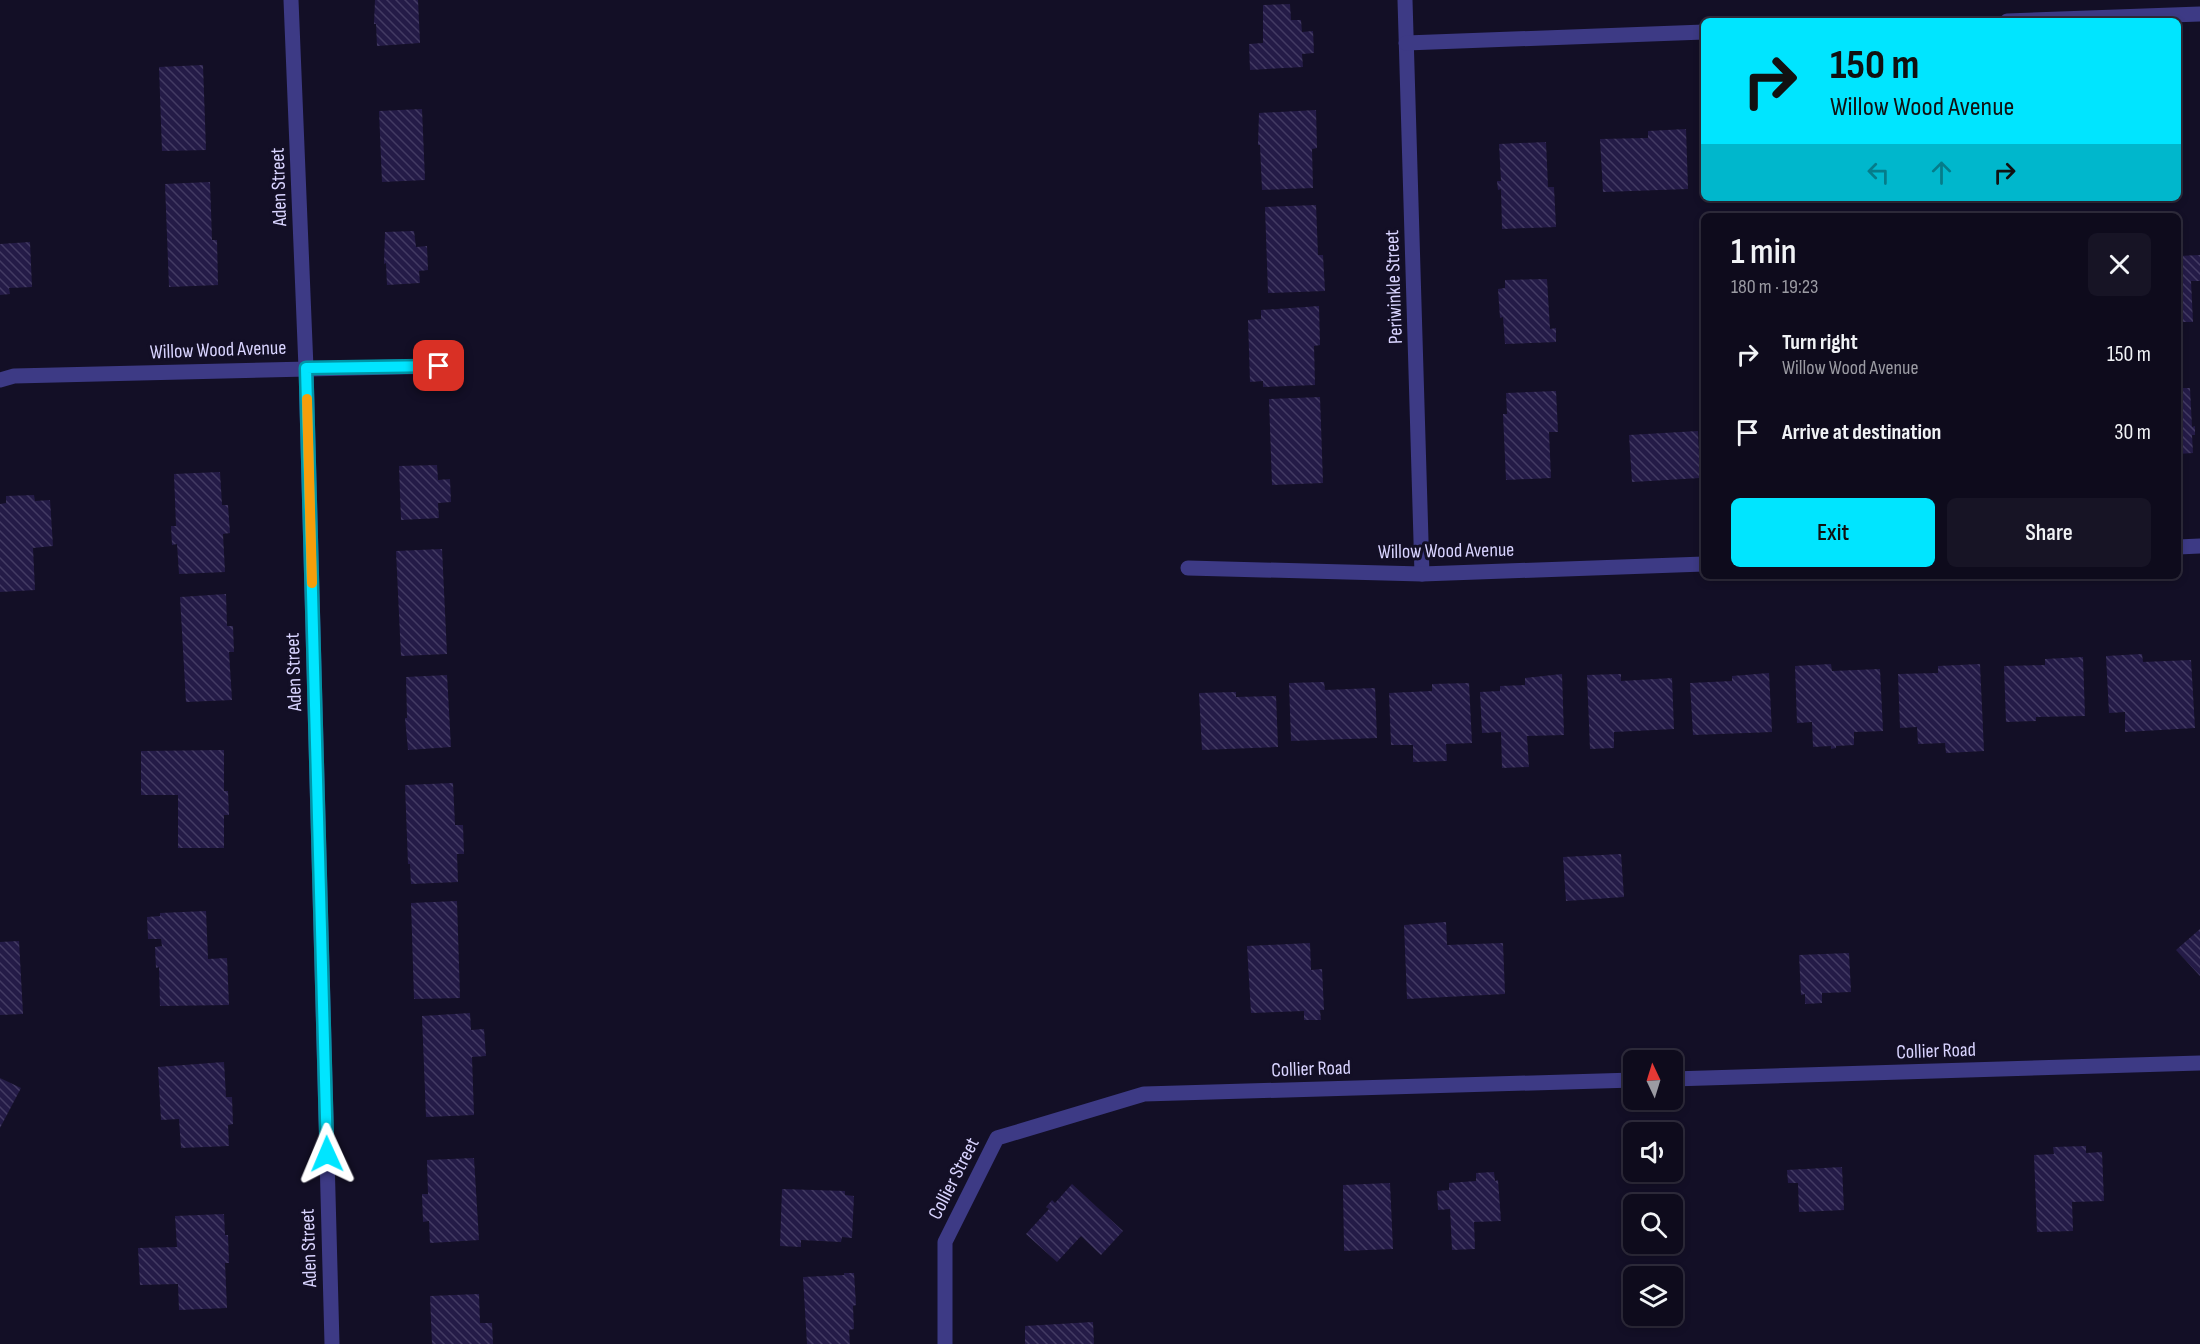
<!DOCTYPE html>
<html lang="en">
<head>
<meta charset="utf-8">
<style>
  body { margin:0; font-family:"Sofia Sans Condensed",sans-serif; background:#171425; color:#f1f3f6; height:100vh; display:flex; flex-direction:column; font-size:22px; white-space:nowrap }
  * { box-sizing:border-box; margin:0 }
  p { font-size:20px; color:#9b9ba3 }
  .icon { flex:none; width:33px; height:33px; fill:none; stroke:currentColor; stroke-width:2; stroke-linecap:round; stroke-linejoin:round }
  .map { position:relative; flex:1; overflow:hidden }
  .drawer { position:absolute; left:1701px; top:213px; width:480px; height:366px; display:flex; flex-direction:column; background:#0e0b1c; border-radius:9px; box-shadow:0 3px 9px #0003,0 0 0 2px #2e2b3b }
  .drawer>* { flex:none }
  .top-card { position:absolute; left:1701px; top:18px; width:480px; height:183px; border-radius:9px; box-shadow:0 3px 9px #0003,0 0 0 2px #2e2b3b; background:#00e5ff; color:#111; overflow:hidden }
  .needle { width:39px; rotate:356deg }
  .controls { position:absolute; left:1623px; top:1050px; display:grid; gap:12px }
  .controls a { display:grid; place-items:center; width:60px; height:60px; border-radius:9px; background:#0e0b1c; box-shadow:0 3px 9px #0003,0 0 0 2px #2e2b3b; font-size:30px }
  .pin { position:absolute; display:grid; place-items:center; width:51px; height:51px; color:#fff; margin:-26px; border-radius:12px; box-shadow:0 3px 9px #0006 }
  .me { position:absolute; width:66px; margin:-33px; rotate:359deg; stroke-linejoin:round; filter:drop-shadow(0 0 4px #0008) }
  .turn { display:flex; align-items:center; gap:21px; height:126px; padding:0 30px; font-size:27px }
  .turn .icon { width:78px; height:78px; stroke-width:2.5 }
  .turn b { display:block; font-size:42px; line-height:51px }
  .lanes { display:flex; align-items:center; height:57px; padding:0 30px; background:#0003; justify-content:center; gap:30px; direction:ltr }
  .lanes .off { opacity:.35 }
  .round { display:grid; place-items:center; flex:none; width:63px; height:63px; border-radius:9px; background:#171425 }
  .summary { display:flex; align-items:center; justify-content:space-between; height:102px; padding:0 30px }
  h1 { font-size:36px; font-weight:600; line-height:45px }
  .button { display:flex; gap:12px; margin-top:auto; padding:12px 30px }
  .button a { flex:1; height:69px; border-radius:9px; background:#00e5ff; color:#111; font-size:24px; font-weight:600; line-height:69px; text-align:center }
  .button a+a { background:#171425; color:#f1f3f6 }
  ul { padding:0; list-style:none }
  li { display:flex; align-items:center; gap:18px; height:78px; padding:0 30px }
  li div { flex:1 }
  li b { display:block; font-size:22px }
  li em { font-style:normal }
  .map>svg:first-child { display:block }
  .building { fill:url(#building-back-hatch) }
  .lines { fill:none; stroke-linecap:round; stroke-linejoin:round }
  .minor { stroke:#3d3a85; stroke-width:15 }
  .route-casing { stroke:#0095a6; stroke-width:15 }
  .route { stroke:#00e5ff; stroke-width:10 }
  .slow { stroke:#f59e0b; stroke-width:10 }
  .labels { text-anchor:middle; stroke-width:6; stroke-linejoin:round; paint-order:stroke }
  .street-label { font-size:20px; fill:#d9d4ff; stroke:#130f26 }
</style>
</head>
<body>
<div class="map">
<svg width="2200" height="1344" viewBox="0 0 2200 1344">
  <defs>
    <pattern id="building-back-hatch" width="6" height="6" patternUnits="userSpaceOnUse" patternTransform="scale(1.5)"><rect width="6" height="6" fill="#241b47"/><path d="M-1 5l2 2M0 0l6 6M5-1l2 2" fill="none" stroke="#433b63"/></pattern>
  </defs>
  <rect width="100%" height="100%" fill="#130f26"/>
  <g class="building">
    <polygon points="375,0 418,0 420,43 377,46 376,24 374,24"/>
    <polygon points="1290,4 1291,20 1301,20 1302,32 1313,31 1314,53 1302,54 1303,67 1250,70 1249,44 1263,43 1263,5"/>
    <polygon points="203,65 206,150 162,151 159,67"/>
    <polygon points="422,109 425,180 382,182 379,111"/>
    <polygon points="1316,110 1317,148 1312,149 1313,188 1262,190 1260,145 1258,145 1259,113"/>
    <polygon points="1686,129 1688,189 1603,192 1600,139 1648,138 1648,131"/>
    <polygon points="1546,142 1548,187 1554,187 1556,227 1502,229 1501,189 1498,190 1497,181 1501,181 1499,144"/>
    <polygon points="210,182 212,240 217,240 218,285 169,287 165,184"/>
    <polygon points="1316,205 1318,255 1323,255 1325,291 1268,293 1265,207"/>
    <polygon points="414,231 416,247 427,246 428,270 419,271 420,283 387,285 386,263 384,264 385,232"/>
    <polygon points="30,242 32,287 9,288 10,294 0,295 0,244"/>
    <polygon points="2200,255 2200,281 2191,281 2193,322 2183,322 2183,319 2178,319 2178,256"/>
    <polygon points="1547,279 1550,329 1556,328 1556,342 1505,344 1503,317 1500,318 1498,289 1505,288 1505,280"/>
    <polygon points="1319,306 1320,345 1314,346 1315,385 1263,387 1263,381 1250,382 1248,320 1261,319 1261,310"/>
    <polygon points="2178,388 2190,388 2192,427 2195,426 2195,435 2192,435 2193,453 2178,454"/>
    <polygon points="1556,391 1558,432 1549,432 1551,478 1506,480 1503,414 1507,414 1506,393"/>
    <polygon points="1320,397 1323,483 1272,485 1269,399"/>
    <polygon points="1698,431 1700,478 1632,482 1629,435"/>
    <polygon points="437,465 438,480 450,479 451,502 438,503 439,518 401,520 399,466"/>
    <polygon points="220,472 222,505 228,505 230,533 223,534 225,572 179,574 177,544 172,545 171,526 176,526 174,474"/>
    <polygon points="34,495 35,501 50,500 53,546 33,548 35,590 0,592 0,504 6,503 6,496"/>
    <polygon points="442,549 447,654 401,656 396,551"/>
    <polygon points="226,594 227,626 233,626 234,652 229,652 232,700 186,702 180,597"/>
    <polygon points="2142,654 2143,662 2191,660 2195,728 2125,732 2125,712 2109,713 2106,656"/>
    <polygon points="2083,657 2085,716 2036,717 2036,721 2006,722 2004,666 2045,665 2045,659"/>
    <polygon points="1831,664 1832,671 1880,669 1883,731 1854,732 1854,745 1836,746 1836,748 1831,749 1831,746 1813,747 1812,722 1797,723 1795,666"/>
    <polygon points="1980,664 1984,751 1946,753 1945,743 1918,744 1917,727 1900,728 1898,674 1938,673 1938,666"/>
    <polygon points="1769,673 1772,732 1693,735 1690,683 1732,681 1732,676"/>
    <polygon points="1562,674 1564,735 1527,736 1529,767 1502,768 1501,732 1482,733 1480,692 1500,691 1500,686 1525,685 1525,678"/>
    <polygon points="1621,674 1621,681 1672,678 1674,729 1614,732 1614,748 1590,749 1587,675"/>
    <polygon points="447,675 451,747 408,750 405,718 407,718 406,677"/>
    <polygon points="1324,682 1325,690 1375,688 1377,738 1291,741 1289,683"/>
    <polygon points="1469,683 1472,743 1446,744 1447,761 1413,762 1413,745 1391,745 1389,693 1432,691 1432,684"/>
    <polygon points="1236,692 1236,697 1276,696 1278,747 1202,750 1199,693"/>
    <polygon points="224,750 224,791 228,791 229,815 224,815 224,848 178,848 178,795 141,795 141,751"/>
    <polygon points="453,783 455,825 463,825 464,854 457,854 458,882 411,884 410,864 408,864 405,785"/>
    <polygon points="1621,854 1624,897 1566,901 1563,857"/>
    <polygon points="457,901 460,998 414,999 411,903"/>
    <polygon points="206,911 208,959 227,958 229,1005 160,1006 159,967 156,968 155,947 162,946 161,939 148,939 147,917 160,916 160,913"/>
    <polygon points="1446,922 1447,945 1503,943 1505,994 1407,999 1404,925"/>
    <polygon points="2200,929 2200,976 2176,950"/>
    <polygon points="19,941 23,1014 0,1015 0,942"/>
    <polygon points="1310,943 1311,970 1322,969 1324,1010 1320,1010 1321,1020 1304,1020 1304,1011 1251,1013 1247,946"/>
    <polygon points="1849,953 1851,992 1822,993 1822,1003 1805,1004 1805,994 1801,995 1799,955"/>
    <polygon points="470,1013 471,1030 484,1029 486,1056 472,1057 474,1115 426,1117 422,1016"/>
    <polygon points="224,1062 226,1097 232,1097 233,1124 228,1125 229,1146 181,1148 179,1119 161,1120 158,1067"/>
    <polygon points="0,1078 21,1088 0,1128"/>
    <polygon points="2086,1146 2086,1153 2102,1152 2104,1201 2072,1202 2073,1231 2037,1232 2034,1155 2054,1154 2053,1147"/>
    <polygon points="474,1158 479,1240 430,1243 429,1221 423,1222 422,1194 428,1194 427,1160"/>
    <polygon points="1842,1167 1844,1210 1799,1212 1798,1183 1788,1183 1787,1170"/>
    <polygon points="1494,1172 1495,1181 1498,1180 1501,1221 1474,1222 1475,1249 1452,1250 1450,1209 1438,1210 1437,1191 1449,1190 1449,1183 1476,1181 1476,1173"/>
    <polygon points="1390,1183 1393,1249 1344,1251 1343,1185"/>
    <polygon points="1072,1184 1123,1231 1101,1255 1081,1236 1057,1262 1026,1234 1049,1209 1046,1207 1052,1200 1055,1203"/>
    <polygon points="782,1189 845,1191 845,1195 854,1196 852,1238 842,1237 841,1242 801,1240 801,1247 780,1246"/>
    <polygon points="224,1214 225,1235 228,1235 229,1263 225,1263 227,1308 179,1310 178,1284 140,1285 138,1248 177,1247 175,1216"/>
    <polygon points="844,1273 854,1273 856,1305 853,1306 854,1329 849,1330 850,1344 807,1344 803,1277 844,1275"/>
    <polygon points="479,1294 480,1323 492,1323 493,1344 432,1344 430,1296"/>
    <polygon points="1093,1322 1094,1344 1025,1344 1025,1326"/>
  </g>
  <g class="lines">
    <g class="minor">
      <polyline points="291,0 306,368 332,1344"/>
      <polyline points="1405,0 1422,574"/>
      <polyline points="2007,21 2200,14"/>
      <polyline points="1406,43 1704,32"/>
      <polyline points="0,380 14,376 439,366"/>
      <polyline points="2178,547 2200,546"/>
      <polyline points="1188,568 1422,574 1704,564"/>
      <polyline points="1672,1079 2200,1063"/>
      <polyline points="945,1344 945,1242 997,1138 1144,1094 1634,1080"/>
    </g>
  </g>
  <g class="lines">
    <defs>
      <polyline id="route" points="327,1154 306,368 439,366"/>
    </defs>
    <use href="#route" class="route-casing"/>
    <use href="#route" class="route"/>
    <polyline class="slow" points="307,399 312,583"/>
  </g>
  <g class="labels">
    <g class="street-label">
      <text transform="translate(278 187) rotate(-92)" y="7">Aden Street</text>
      <text transform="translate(1393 287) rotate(-92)" y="7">Periwinkle Street</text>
      <text transform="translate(218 349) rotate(-2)" y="7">Willow Wood Avenue</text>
      <text transform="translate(1446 550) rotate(-1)" y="7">Willow Wood Avenue</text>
      <text transform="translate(293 672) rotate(-92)" y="7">Aden Street</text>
      <text transform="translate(1936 1050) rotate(-2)" y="7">Collier Road</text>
      <text transform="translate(1311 1068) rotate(-2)" y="7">Collier Road</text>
      <text transform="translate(953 1178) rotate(-63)" y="7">Collier Street</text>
      <text transform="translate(308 1248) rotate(-92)" y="7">Aden Street</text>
    </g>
  </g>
</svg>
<div class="controls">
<a><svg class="needle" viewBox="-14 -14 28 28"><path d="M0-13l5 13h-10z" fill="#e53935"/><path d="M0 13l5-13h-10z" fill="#9b9ba3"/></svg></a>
<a><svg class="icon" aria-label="sound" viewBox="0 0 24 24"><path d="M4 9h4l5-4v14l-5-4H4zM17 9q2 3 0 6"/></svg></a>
<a><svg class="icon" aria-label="search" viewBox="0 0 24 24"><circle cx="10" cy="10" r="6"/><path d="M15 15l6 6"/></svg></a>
<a><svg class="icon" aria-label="layers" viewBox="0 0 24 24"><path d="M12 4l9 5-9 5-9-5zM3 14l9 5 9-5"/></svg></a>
</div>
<div class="pin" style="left:439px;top:366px;background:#d93025"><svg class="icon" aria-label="arrive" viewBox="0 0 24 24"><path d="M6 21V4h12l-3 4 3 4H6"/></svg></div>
<svg class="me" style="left:327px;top:1154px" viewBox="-20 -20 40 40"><path d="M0-17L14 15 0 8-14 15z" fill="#00e5ff" stroke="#fff" stroke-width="4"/></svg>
<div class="top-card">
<div class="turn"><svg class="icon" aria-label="right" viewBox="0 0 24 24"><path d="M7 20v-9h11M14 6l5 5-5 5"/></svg><div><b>150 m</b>Willow Wood Avenue</div></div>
<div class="lanes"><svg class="icon off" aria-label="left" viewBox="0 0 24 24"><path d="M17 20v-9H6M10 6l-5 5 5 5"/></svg><svg class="icon off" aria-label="ahead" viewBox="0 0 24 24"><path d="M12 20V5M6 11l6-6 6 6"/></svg><svg class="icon" aria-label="right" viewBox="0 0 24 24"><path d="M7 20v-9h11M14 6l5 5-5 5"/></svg></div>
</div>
<section class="drawer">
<div class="summary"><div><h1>1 min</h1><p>180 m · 19:23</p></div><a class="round"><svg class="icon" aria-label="close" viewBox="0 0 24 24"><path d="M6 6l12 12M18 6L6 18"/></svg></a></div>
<ul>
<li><svg class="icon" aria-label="right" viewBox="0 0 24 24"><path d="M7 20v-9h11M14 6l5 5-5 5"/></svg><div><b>Turn right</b><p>Willow Wood Avenue</p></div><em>150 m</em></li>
<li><svg class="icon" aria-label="arrive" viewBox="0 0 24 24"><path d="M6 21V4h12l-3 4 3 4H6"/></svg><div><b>Arrive at destination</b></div><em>30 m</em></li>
</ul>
<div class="button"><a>Exit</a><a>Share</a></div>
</section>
</div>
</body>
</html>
